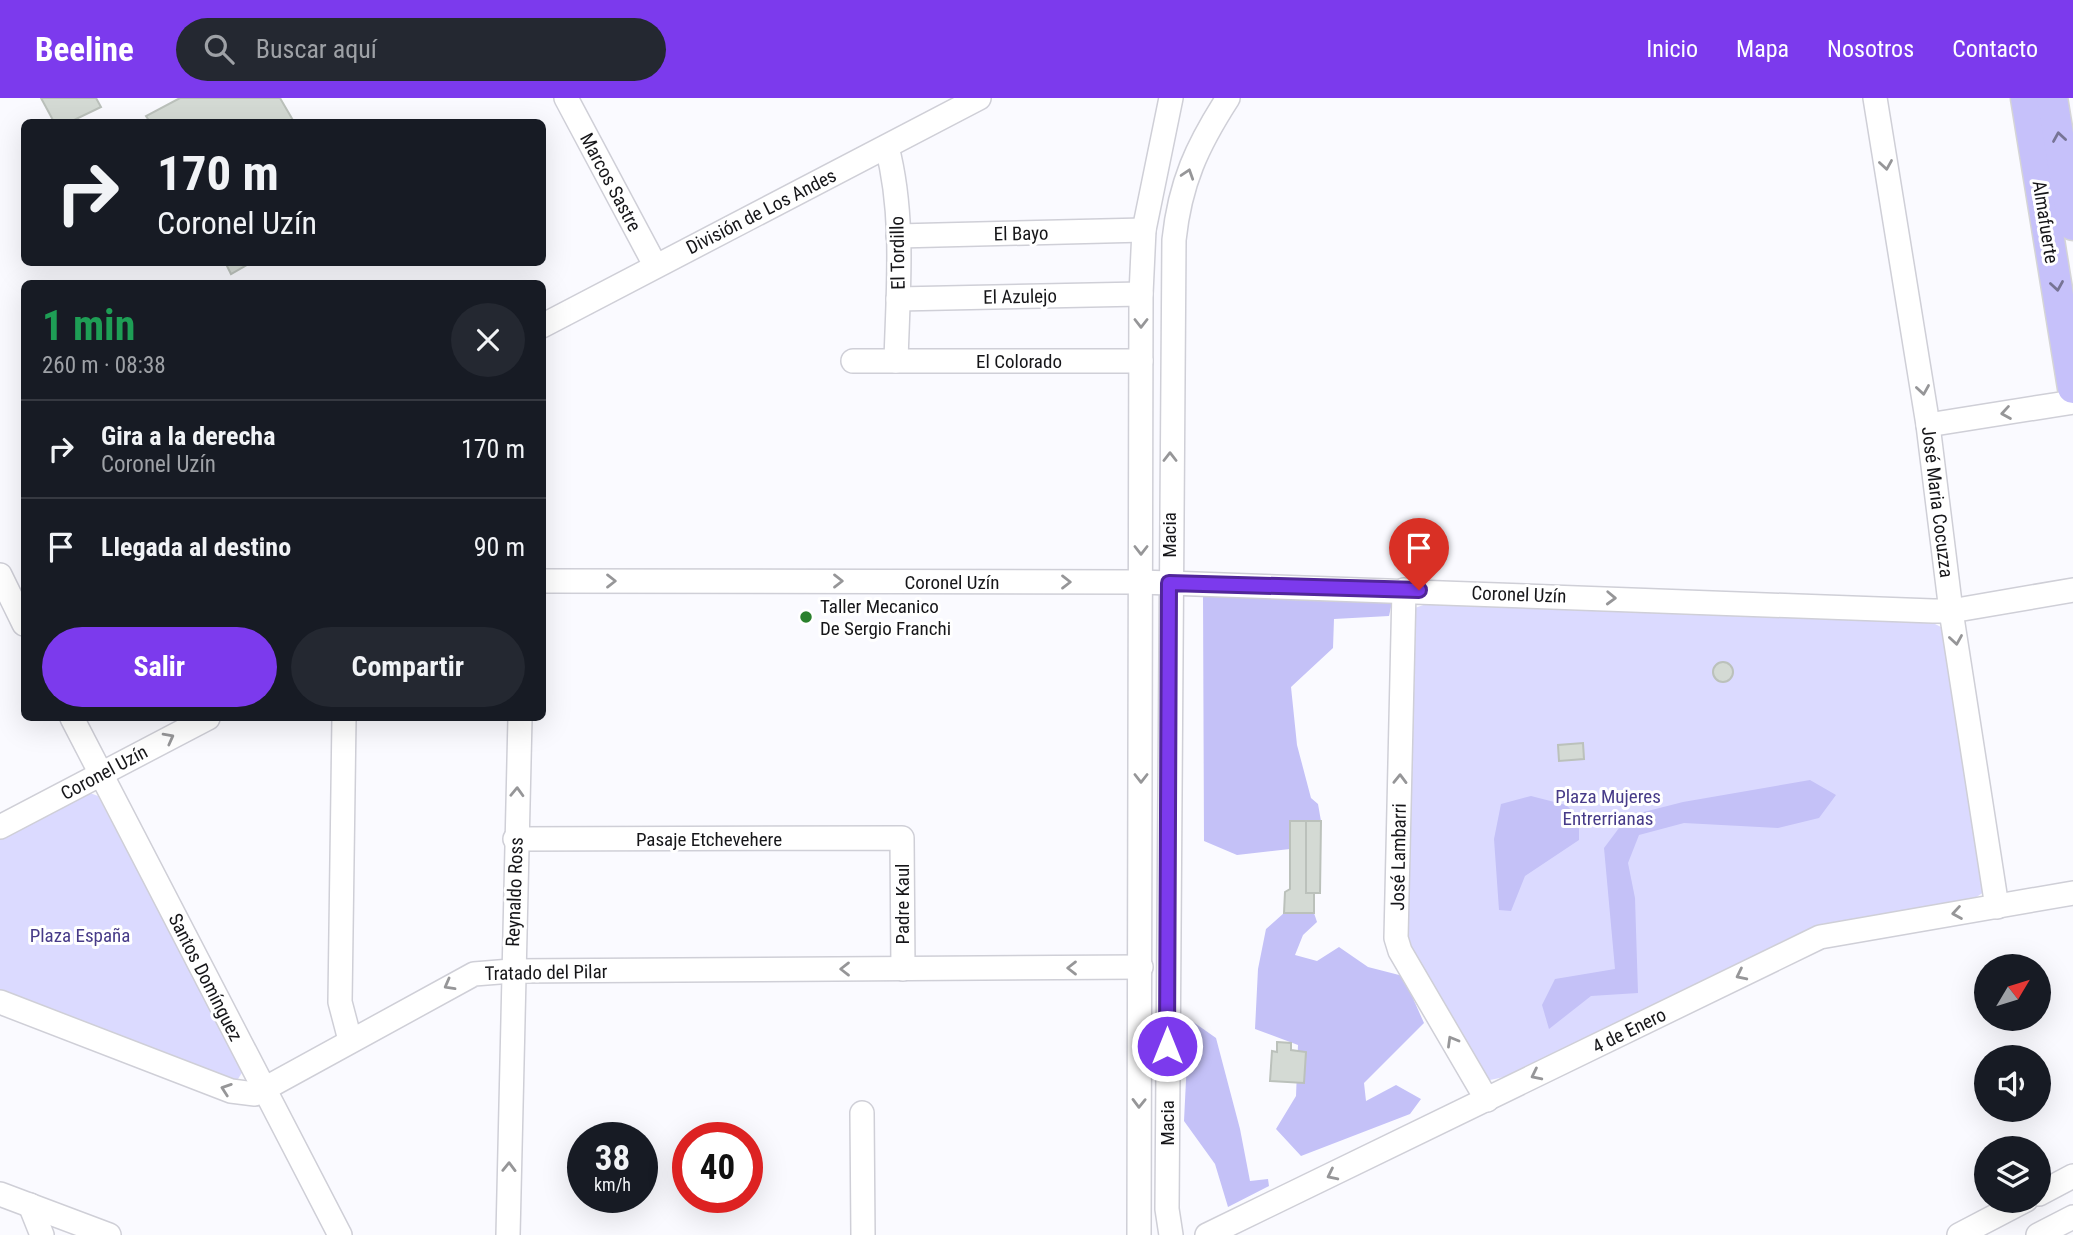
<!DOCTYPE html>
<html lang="es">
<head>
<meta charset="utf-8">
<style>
  body { margin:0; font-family:"Roboto Condensed",sans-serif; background:#242831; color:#f1f3f6; height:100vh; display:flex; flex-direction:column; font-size:26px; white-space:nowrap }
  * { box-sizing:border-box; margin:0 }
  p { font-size:23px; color:#9ea1a6 }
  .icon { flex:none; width:38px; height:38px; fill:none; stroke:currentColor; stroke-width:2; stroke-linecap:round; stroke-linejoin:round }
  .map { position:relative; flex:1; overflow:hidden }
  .sheet { position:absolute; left:21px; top:182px; width:525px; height:441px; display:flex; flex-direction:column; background:#171b24; border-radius:10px; box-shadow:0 7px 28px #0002 }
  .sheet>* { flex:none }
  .hud { position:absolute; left:21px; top:21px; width:525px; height:147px; border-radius:10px; box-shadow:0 7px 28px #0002; background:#171b24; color:#f1f3f6; overflow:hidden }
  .needle { width:46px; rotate:52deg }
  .tools { position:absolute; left:1974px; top:856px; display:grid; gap:14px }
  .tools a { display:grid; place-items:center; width:77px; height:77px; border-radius:50%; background:#171b24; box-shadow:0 7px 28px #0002; font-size:35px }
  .speed { position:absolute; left:567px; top:1024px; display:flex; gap:14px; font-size:35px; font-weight:700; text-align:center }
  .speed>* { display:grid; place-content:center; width:91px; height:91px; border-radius:50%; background:#171b24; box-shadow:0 7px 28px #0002; line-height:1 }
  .speed small { font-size:18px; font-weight:400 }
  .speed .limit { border:10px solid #d22; background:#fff; color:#111 }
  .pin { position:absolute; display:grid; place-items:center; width:60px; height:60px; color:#fff; margin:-72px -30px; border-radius:50% 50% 50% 0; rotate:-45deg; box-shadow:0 0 7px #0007 }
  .pin .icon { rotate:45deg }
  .me { position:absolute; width:77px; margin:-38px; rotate:0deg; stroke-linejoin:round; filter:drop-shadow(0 0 5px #0008) }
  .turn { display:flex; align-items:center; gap:24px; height:147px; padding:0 21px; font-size:32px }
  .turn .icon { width:91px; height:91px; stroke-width:2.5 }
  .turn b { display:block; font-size:49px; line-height:60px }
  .round { display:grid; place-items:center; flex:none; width:74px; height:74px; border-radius:37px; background:#242831 }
  .overview { display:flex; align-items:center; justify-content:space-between; height:119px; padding:0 21px }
  h1 { font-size:42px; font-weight:700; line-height:52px; color:#1e9e55 }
  .button { display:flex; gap:14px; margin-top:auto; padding:14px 21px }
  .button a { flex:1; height:80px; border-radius:42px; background:#7c3aed; color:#fff; font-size:28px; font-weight:700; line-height:80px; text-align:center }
  .button a+a { background:#242831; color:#f1f3f6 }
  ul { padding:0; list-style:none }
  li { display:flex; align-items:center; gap:21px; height:98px; padding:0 21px; border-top:2px solid #363941 }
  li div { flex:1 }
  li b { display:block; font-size:26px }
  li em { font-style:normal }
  header { display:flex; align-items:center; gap:42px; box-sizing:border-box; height:98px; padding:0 35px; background:#7c3aed; color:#fff }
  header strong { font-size:33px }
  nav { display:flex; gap:38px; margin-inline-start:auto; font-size:24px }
  .search { width:490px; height:63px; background:#242831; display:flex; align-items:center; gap:18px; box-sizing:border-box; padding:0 24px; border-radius:38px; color:#9ea1a6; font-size:26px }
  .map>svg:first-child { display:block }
  .green { fill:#dbdaff }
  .forest { fill:#c4c1f7 }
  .building { fill:#d4dad4; stroke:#bbc1bb; stroke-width:2 }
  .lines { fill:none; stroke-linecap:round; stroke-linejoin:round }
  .minor-casing { stroke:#cfcfd7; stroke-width:26 }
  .major-casing { stroke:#d5d5d6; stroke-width:33 }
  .minor { stroke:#fff; stroke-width:23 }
  .major { stroke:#c6c1fa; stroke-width:30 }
  .oneway { stroke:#777495 }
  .oneway2 { stroke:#969698 }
  .route-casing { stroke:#51269a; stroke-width:18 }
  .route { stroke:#7c3aed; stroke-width:12 }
  .poi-dot { fill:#2a802d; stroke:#fff; stroke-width:2.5 }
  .labels { text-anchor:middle; stroke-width:6; stroke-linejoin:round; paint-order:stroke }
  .street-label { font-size:19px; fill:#161619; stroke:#fff }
  .poi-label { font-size:19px; fill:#161619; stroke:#fff; text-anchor:start }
  .park-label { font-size:19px; fill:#473b88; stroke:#fff }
</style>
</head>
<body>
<header>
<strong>Beeline</strong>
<div class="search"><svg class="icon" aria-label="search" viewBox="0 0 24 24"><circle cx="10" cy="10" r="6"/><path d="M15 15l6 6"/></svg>Buscar aquí</div>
<nav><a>Inicio</a><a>Mapa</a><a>Nosotros</a><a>Contacto</a></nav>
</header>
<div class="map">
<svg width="2073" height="1137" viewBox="0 0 2073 1137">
  <rect width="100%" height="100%" fill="#fafaff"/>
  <g class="green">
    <polygon points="1426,506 1931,524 1941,529 1947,542 1984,794 1975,800 1822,826 1808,831 1504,979 1490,982 1478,971 1408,847 1411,522 1415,510"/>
    <polygon points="87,694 98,698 243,973 238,981 228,982 0,892 0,738"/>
  </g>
  <g class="forest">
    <polygon points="1203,498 1393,500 1389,518 1334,521 1333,550 1291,589 1297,647 1311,700 1318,706 1321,723 1291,723 1290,751 1237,757 1204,743"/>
    <polygon points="1810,682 1836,697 1819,720 1778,730 1684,725 1639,737 1628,765 1635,800 1638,895 1591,898 1549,931 1542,907 1555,881 1615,871 1604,750 1628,718 1683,704"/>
    <polygon points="1531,698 1566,707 1579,719 1579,742 1525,778 1511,813 1499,812 1494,741 1501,706"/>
    <polygon points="1284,815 1314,815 1317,824 1303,837 1295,857 1317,863 1339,849 1368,869 1403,878 1424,925 1364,985 1366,1003 1396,987 1421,1001 1410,1016 1301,1058 1276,1031 1296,998 1298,947 1255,931 1258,871 1266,831"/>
    <polygon points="1189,921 1216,940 1240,1031 1250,1083 1268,1081 1269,1088 1228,1109 1215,1066 1184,1023"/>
  </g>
  <g class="building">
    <polygon points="41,0 96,0 101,9 70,24 54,24"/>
    <polygon points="180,0 280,0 294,24 150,24 146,18"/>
    <polygon points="225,164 252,164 231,176"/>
    <circle cx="1723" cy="574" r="10"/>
    <polygon points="1583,645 1584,661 1559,663 1558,647"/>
    <polygon points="1290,723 1306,723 1306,795 1314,795 1314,815 1284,815 1285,794 1290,791"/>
    <polygon points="1306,723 1321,723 1320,795 1306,795"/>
    <polygon points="1277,944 1291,945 1291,952 1306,954 1304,985 1270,983 1272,953 1277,954"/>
  </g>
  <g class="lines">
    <defs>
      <g id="minor">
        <polyline points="566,0 655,167"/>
        <polyline points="1875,0 1928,327 1951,513 1997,809"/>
        <path d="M887,49C905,118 898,192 896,263"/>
        <polyline points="898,138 1144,132"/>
        <polyline points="898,201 1141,196"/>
        <polyline points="542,228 979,0"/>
        <polyline points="853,263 1141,263"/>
        <polyline points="1928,327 2073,304"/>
        <polyline points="0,477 24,526"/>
        <polyline points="542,483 1141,484 1933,513 1951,513 2073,492"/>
        <polyline points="1404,492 1396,840 1400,853 1487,1002"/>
        <polyline points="72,620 340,1137"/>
        <polyline points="344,620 340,904 350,942"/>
        <polyline points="0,729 208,620"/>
        <polyline points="515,741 902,740 903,871"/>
        <polyline points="0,904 231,993 255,996 474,876 512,873 1141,869"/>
        <polyline points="862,1015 863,1137"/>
        <polyline points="0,1096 109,1137"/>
        <polyline points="2039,1096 2073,1078"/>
        <polyline points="30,1107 42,1137"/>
        <polyline points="508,1137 520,620"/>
        <polyline points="1139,1137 1141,196 1144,132 1171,0"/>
        <path d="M1171,1137L1167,1111L1174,142C1180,85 1197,48 1228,0"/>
        <polyline points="1207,1137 1820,839 2073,795"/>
        <polyline points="1959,1137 2026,1102"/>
        <polyline points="2038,1137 2073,1119"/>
      </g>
      <g id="major">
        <polyline points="2026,0 2073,290"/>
        <polyline points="2052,0 2073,127"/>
      </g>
    </defs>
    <use href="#minor" class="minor-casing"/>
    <use href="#major" class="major-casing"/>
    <use href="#minor" class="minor"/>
    <use href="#major" class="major"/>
  </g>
  <defs><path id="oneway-chevron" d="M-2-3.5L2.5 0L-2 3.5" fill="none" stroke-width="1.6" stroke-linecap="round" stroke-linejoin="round" transform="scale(1.75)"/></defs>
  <g class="oneway">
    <use href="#oneway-chevron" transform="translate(2059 39) rotate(-99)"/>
    <use href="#oneway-chevron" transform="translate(2057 188) rotate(81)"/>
  </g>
  <g class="oneway2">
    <use href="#oneway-chevron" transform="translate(1886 67) rotate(81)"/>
    <use href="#oneway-chevron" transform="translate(1188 76) rotate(-72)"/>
    <use href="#oneway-chevron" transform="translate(1141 225) rotate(90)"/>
    <use href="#oneway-chevron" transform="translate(1923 292) rotate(81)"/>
    <use href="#oneway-chevron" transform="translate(2006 315) rotate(171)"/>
    <use href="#oneway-chevron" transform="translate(1170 359) rotate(-90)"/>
    <use href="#oneway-chevron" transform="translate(1141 452) rotate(90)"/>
    <use href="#oneway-chevron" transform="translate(611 483)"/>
    <use href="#oneway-chevron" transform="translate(838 483)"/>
    <use href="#oneway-chevron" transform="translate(1066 484)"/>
    <use href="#oneway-chevron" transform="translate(1611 500) rotate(2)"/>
    <use href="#oneway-chevron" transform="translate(1956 542) rotate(81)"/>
    <use href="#oneway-chevron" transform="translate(169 640) rotate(-28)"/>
    <use href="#oneway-chevron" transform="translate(1141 680) rotate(90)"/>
    <use href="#oneway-chevron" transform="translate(1400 681) rotate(-89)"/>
    <use href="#oneway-chevron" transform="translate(517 694) rotate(-88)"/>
    <use href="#oneway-chevron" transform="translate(1957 815) rotate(171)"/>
    <use href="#oneway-chevron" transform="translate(1072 870) rotate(180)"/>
    <use href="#oneway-chevron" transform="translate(845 871) rotate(180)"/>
    <use href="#oneway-chevron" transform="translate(1741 877) rotate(154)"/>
    <use href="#oneway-chevron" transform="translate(449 887) rotate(151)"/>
    <use href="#oneway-chevron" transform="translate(1452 943) rotate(-120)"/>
    <use href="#oneway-chevron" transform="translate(1536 977) rotate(154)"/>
    <use href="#oneway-chevron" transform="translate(226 991) rotate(-161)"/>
    <use href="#oneway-chevron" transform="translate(1139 1005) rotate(91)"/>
    <use href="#oneway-chevron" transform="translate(509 1069) rotate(-89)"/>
    <use href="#oneway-chevron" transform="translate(1332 1077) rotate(154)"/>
  </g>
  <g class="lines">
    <defs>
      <polyline id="route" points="1167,948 1169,485 1419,492"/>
    </defs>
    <use href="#route" class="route-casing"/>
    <use href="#route" class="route"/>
  </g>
  <circle class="poi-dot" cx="806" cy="519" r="7"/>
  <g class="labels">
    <g class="street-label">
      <text transform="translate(611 84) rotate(62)" y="7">Marcos Sastre</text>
      <text transform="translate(761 113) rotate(-27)" y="7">División de Los Andes</text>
      <text transform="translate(2046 124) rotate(81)" y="7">Almafuerte</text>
      <text transform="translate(1021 135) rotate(-1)" y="7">El Bayo</text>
      <text transform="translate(897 155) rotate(-91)" y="7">El Tordillo</text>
      <text transform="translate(1020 198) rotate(-1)" y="7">El Azulejo</text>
      <text x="1019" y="270">El Colorado</text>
      <text transform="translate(1938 404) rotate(83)" y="7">José Maria Cocuzza</text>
      <text transform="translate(1169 437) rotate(-90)" y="7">Macia</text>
      <text x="952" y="491">Coronel Uzín</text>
      <text transform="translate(1519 496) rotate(2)" y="7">Coronel Uzín</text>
      <text transform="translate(104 674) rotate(-28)" y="7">Coronel Uzín</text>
      <text x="709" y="748">Pasaje Etchevehere</text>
      <text transform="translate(1398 759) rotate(-89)" y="7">José Lambarri</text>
      <text transform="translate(514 794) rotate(-88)" y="7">Reynaldo Ross</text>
      <text transform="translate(902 806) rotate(-90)" y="7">Padre Kaul</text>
      <text transform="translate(546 874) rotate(-1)" y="7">Tratado del Pilar</text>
      <text transform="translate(206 879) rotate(63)" y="7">Santos Domínguez</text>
      <text transform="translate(1629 932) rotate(-26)" y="7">4 de Enero</text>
      <text transform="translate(1167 1025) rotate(-90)" y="7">Macia</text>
    </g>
    <g class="poi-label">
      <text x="820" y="515">Taller Mecanico<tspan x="820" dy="22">De Sergio Franchi</tspan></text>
    </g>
    <g class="park-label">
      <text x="1608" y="705">Plaza Mujeres<tspan x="1608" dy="22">Entrerrianas</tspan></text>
      <text x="80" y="844">Plaza España</text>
    </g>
  </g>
</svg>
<div class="tools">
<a><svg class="needle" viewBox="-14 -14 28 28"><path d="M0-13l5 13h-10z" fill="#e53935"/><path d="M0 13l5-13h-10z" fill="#9ea1a6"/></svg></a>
<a><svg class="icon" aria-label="sound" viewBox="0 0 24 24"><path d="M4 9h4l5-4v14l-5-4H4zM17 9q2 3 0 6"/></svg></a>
<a><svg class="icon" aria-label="layers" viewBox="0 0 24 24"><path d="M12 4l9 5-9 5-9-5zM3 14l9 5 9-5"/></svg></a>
</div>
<div class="speed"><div>38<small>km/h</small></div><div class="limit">40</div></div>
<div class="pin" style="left:1419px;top:492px;background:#d93025"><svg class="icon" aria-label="arrive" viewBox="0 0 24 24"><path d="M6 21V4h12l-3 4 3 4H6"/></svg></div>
<svg class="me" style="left:1167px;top:948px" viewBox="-20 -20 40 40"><circle r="17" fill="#7c3aed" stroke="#fff" stroke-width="3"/><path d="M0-11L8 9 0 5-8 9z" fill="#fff"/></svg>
<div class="hud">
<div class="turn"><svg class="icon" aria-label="right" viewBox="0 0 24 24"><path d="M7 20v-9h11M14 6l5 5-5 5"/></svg><div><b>170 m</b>Coronel Uzín</div></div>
</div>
<section class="sheet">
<div class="overview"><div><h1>1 min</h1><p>260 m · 08:38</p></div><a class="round"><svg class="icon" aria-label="close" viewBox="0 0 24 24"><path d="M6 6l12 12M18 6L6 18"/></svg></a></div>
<ul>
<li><svg class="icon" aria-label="right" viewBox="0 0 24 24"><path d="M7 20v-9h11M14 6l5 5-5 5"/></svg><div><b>Gira a la derecha</b><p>Coronel Uzín</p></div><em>170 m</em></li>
<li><svg class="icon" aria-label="arrive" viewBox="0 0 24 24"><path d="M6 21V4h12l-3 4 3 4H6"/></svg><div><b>Llegada al destino</b></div><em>90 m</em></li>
</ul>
<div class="button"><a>Salir</a><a>Compartir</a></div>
</section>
</div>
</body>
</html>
